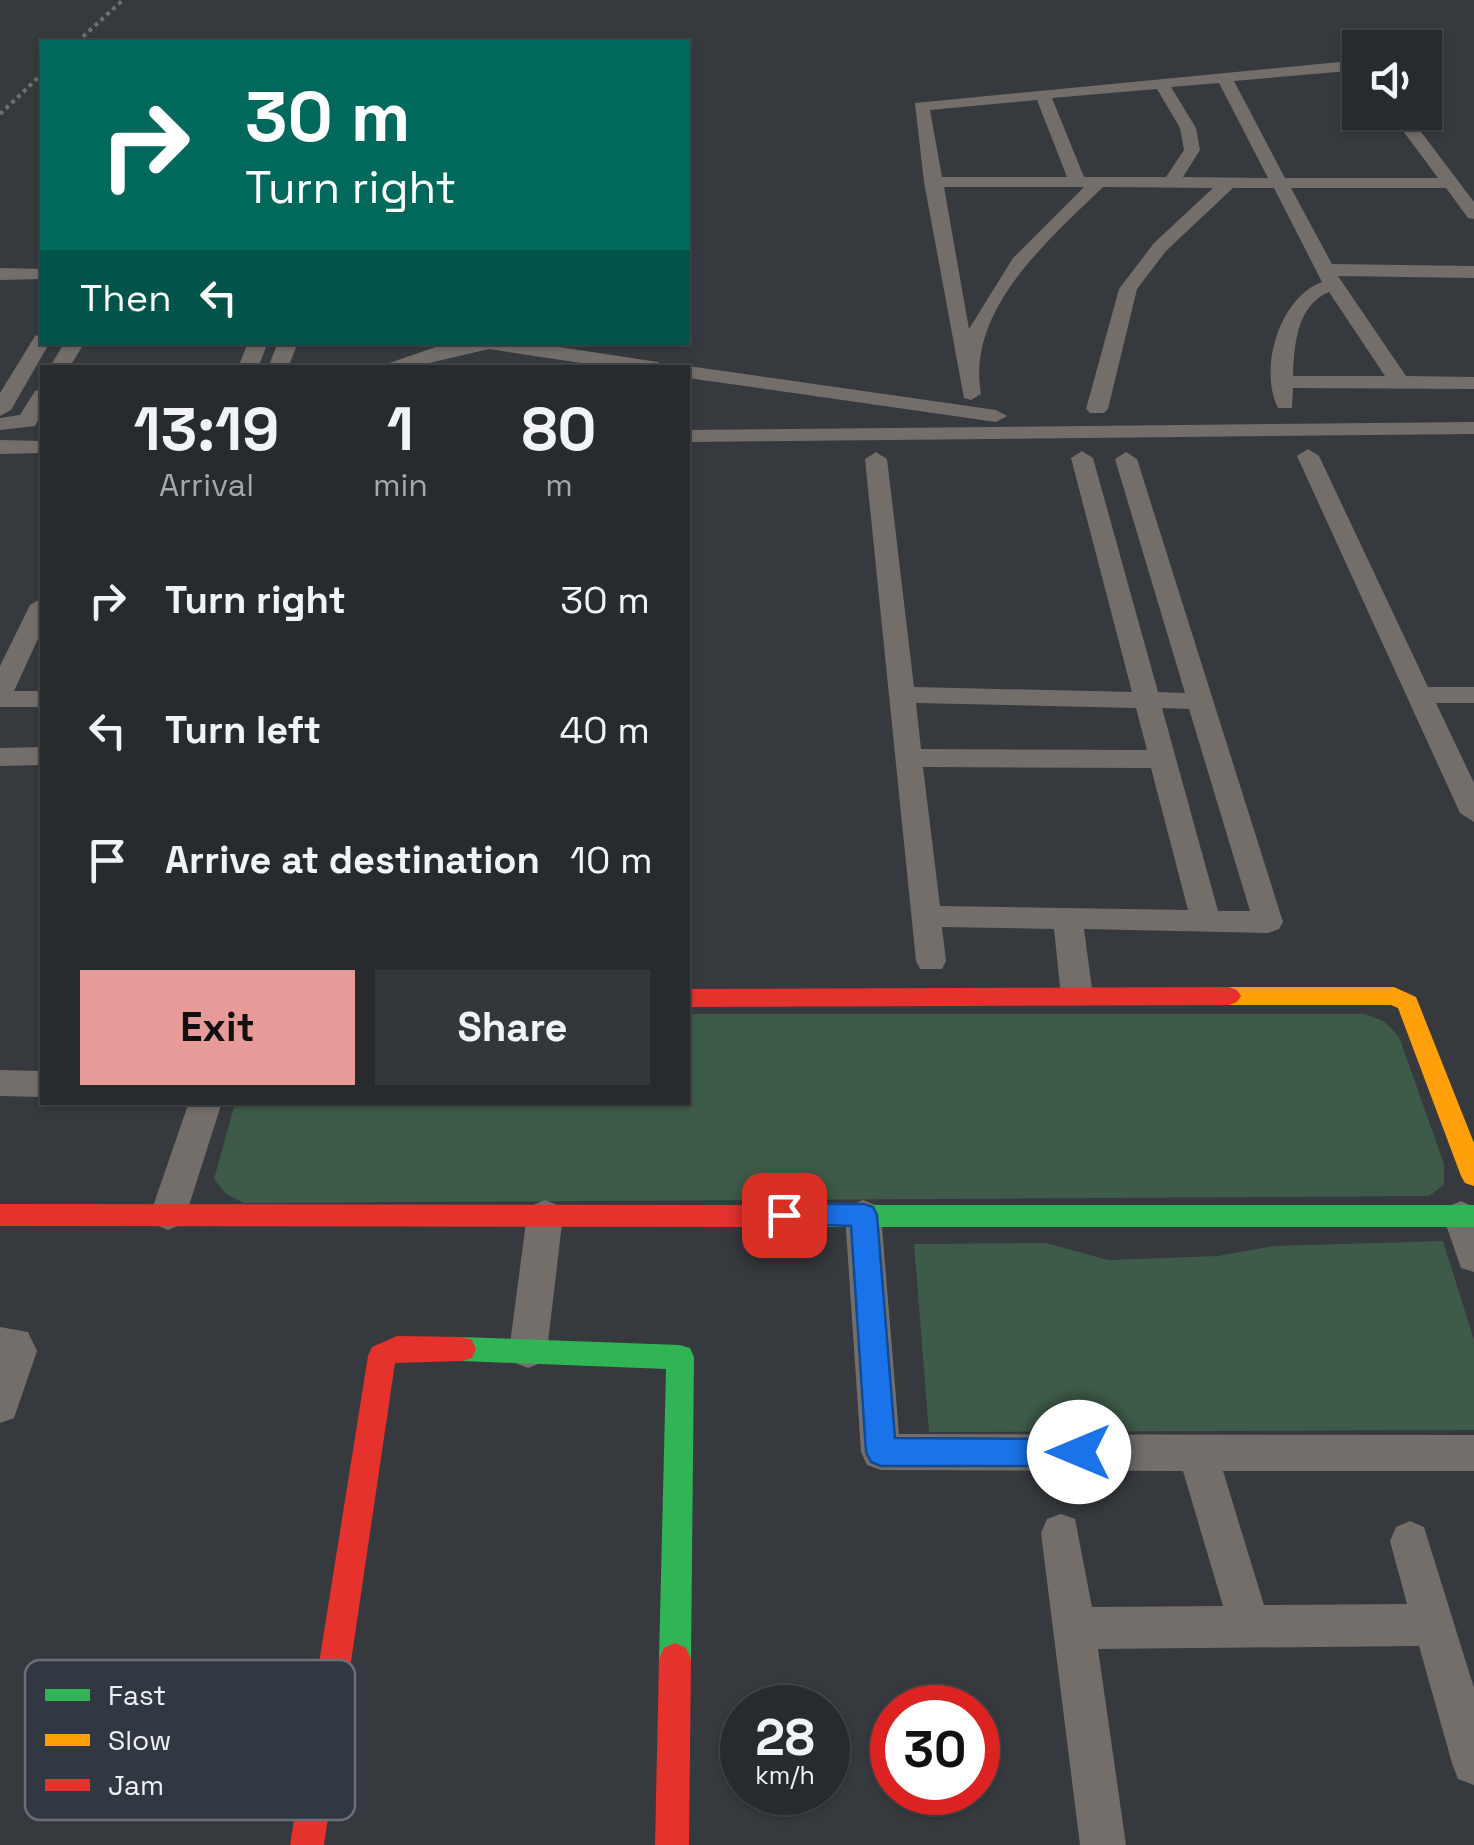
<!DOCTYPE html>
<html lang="en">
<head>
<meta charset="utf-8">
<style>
  body { margin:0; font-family:"Space Grotesk",sans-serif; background:#34373a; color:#f1f3f6; height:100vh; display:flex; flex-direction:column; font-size:38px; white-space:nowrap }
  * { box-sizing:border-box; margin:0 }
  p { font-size:32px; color:#a5a7aa }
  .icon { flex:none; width:55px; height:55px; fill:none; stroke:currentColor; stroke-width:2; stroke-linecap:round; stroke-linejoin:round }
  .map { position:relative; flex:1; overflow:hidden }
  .side { position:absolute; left:40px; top:365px; width:650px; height:740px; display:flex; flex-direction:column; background:#282b2e; border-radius:0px; box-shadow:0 2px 8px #0004,0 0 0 2px #44474a }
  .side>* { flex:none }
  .guide { position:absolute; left:40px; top:40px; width:650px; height:305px; border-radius:0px; box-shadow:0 2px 8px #0004,0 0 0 2px #44474a; background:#00695c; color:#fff; overflow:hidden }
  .controls { position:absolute; left:1342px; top:30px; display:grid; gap:20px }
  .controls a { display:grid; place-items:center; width:100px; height:100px; border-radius:0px; background:#282b2e; box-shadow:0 2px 8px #0004,0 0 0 2px #44474a; font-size:50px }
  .speed { position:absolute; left:720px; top:1685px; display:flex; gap:20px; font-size:50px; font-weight:700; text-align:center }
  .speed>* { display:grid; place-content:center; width:130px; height:130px; border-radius:50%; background:#282b2e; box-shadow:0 2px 8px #0004,0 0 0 2px #44474a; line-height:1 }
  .speed small { font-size:25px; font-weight:400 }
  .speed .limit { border:15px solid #d22; background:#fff; color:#111 }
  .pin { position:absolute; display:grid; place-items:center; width:85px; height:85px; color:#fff; margin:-42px; border-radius:20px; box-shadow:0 5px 15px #0006 }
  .me { position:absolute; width:110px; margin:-55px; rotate:270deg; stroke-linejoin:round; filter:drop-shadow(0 0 8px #0008) }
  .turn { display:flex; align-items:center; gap:35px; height:210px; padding:0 40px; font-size:45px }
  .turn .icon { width:130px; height:130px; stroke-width:2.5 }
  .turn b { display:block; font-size:70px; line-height:85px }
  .then { display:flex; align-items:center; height:95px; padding:0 40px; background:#0003; gap:20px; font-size:38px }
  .eta { display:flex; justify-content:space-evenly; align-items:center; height:170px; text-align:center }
  .eta b { font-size:60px; font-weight:600; line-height:70px }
  .primary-button { display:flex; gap:20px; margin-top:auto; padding:20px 40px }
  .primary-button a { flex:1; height:115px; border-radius:0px; background:#e69b98; color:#111; font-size:40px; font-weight:600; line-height:115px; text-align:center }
  .primary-button a+a { background:#34373a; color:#f1f3f6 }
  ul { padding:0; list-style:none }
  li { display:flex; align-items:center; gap:30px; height:130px; padding:0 40px }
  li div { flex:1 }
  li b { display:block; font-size:38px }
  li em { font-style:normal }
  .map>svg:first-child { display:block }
  .green { fill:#3e5b49 }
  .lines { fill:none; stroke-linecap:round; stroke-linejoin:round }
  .path { stroke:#706f6e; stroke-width:4; stroke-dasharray:4 4; stroke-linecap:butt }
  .street { fill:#736e69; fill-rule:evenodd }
  .fast { fill:#30b455; fill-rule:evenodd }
  .slow { fill:#ff9f0a; fill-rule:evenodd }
  .jam { fill:#e5322d; fill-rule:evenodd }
  .route { fill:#1a73e8; stroke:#114b97; stroke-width:2.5 }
  .key { fill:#323842; stroke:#6a7078; stroke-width:2.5 }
  .key-label { font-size:28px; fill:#edf1f7 }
</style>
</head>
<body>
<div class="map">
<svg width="1474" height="1845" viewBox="0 0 1474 1845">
  <rect width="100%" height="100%" fill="#36393e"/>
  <g class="green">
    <polygon points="688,1014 1364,1014 1384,1021 1399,1037 1444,1164 1444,1185 1429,1196 244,1203 226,1194 214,1179 235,1103 688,1102"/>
    <polygon points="1443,1241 1474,1340 1474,1430 929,1432 914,1244 1046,1243 1108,1260 1218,1256 1274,1246"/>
  </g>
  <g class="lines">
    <g class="path">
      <polyline points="77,42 123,0"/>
      <polyline points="0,114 42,74"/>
    </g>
    <g class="street">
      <path d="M1360,60V70L1234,81L1285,178H1438L1389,112H1406L1474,202V219L1468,218L1446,188H1291L1332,264L1474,266V278L1338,276L1406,376L1474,377V389L1293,388L1292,408H1278C1258,368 1280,297 1322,282L1274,188H1233L1166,251L1137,289L1108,409L1104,413H1090L1086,409L1119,289L1154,243L1213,188L1103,187C1048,241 966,309 981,394L971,400L964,398L924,182L915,103ZM1219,83L1268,178L1183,177L1200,150L1196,128L1171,87ZM1157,89L1180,128L1184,150L1166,177H1084L1052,98ZM1037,100L1067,177H942L930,110ZM944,187H1084L1013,258L969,329ZM1329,292L1385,376H1293C1294,345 1297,305 1329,292Z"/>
      <polygon points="0,268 42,269 42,279 0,280"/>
      <polygon points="42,334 42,342 50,342 11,410 0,416 0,393 35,336"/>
      <polygon points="65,342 85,342 69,368 49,368"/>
      <polygon points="248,342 268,342 258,368 238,368"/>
      <polygon points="278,342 298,342 288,368 268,368"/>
      <polygon points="450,342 526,342 658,362 668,368 614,368 489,349 408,368 375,368"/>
      <polygon points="688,366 996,410 1007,416 996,422 688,378 688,368 681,368"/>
      <polygon points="42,389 42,412 35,426 0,430 0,418 20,415 35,391"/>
      <polygon points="1474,422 1474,434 688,442 688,430"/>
      <polygon points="0,440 42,441 42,453 0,454"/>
      <polygon points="1308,449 1319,456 1428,687 1474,687 1474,703 1436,703 1474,783 1474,822 1460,813 1297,456"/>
      <path d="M1082,451L1093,458L1158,692L1185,693L1115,459L1126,452L1137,459L1283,922L1279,929L1268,933L1084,929L1093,996L1088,1004H1066L1061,996L1054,929L942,927L946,961L942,969H920L916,961L865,459L876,452L887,459L914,687L1132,692L1071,458ZM916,703L1136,708L1147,750L921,749ZM1162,708L1189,709L1250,911H1218ZM923,767L1151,768L1188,910L940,906Z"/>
      <polygon points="42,598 42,630 14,691 42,691 42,707 0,707 0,666 30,605"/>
      <polygon points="42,747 42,765 0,766 0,748"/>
      <polygon points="0,1070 42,1071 42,1097 0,1096"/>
      <polygon points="189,1102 222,1102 186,1215 180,1225 168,1230 156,1225 150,1215"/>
      <polygon points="545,1200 557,1205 563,1215 547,1351 541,1363 528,1368 515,1363 509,1351 527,1215 533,1205"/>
      <polygon points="863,1200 875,1205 881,1215 899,1434 1474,1435 1474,1471 1223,1471 1264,1605 1407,1604 1390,1541 1396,1527 1410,1521 1424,1527 1474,1688 1474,1785 1458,1779 1452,1763 1419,1646 1098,1649 1126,1845 1080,1845 1041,1533 1047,1519 1061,1514 1075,1519 1092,1607 1223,1606 1183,1471 881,1470 867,1465 861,1452 845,1215 851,1205"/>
      <polygon points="1461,1201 1474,1207 1474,1272 1461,1268 1443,1216 1449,1206"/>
      <polygon points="0,1327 28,1332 37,1351 14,1418 0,1423"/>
    </g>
    <g class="fast">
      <polygon points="789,1205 1474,1205 1474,1227 789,1227 780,1224 776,1216 780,1208"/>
      <polygon points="462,1337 680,1345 690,1348 694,1357 691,1659 686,1670 675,1675 664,1670 659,1659 666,1369 462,1361 452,1358 448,1349 452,1340"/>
    </g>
    <polygon class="slow" points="1229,987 1394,987 1416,997 1474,1143 1474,1186 1465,1183 1461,1176 1398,1008 1391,1005 1229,1005 1221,1002 1217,996 1221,990"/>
    <g class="jam">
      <polygon points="1229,987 1237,990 1241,996 1237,1002 1229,1005 688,1007 688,989"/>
      <polygon points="0,1204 789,1205 798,1208 802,1216 798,1224 789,1227 0,1226"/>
      <polygon points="397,1336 462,1337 472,1340 476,1349 472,1358 462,1361 395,1363 324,1845 290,1845 368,1356 372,1347"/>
      <polygon points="675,1643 686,1648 691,1659 689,1845 655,1845 659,1659 664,1648"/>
    </g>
  </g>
  <polygon class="route" points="784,1204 864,1204 873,1207 877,1215 895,1438 1079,1439 1090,1443 1094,1452 1090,1462 1079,1466 881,1466 871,1462 866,1452 851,1226 774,1223 770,1215 774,1207"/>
  <rect x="25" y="1660" width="330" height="160" rx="15" class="key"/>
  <rect x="45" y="1689" width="45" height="12" fill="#30b455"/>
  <rect x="45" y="1734" width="45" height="12" fill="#ff9f0a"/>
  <rect x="45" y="1779" width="45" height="12" fill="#e5322d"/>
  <g class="key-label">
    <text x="108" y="1705">Fast</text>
    <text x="108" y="1750">Slow</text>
    <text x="108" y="1795">Jam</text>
  </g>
</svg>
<div class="controls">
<a><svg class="icon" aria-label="sound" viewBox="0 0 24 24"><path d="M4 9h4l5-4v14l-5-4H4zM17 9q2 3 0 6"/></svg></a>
</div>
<div class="speed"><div>28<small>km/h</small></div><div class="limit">30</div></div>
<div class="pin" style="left:784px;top:1215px;background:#d93025"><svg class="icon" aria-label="arrive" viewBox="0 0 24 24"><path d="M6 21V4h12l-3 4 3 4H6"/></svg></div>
<svg class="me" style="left:1079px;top:1452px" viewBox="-20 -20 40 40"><circle r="19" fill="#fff"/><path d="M0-13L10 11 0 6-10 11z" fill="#1a73e8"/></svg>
<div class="guide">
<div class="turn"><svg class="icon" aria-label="right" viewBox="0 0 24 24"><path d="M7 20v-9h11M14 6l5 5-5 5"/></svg><div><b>30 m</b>Turn right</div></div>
<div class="then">Then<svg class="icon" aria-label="left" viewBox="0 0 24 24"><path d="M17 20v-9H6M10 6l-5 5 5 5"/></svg></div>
</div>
<section class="side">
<div class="eta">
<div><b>13:19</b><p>Arrival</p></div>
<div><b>1</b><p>min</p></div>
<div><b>80</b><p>m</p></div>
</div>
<ul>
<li><svg class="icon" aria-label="right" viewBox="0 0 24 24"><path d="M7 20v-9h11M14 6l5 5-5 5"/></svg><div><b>Turn right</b></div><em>30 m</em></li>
<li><svg class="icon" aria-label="left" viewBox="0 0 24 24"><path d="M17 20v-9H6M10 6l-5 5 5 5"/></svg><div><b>Turn left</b></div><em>40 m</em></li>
<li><svg class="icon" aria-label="arrive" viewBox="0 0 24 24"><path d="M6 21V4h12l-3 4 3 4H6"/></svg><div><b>Arrive at destination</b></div><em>10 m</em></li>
</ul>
<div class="primary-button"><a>Exit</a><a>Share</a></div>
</section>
</div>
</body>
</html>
